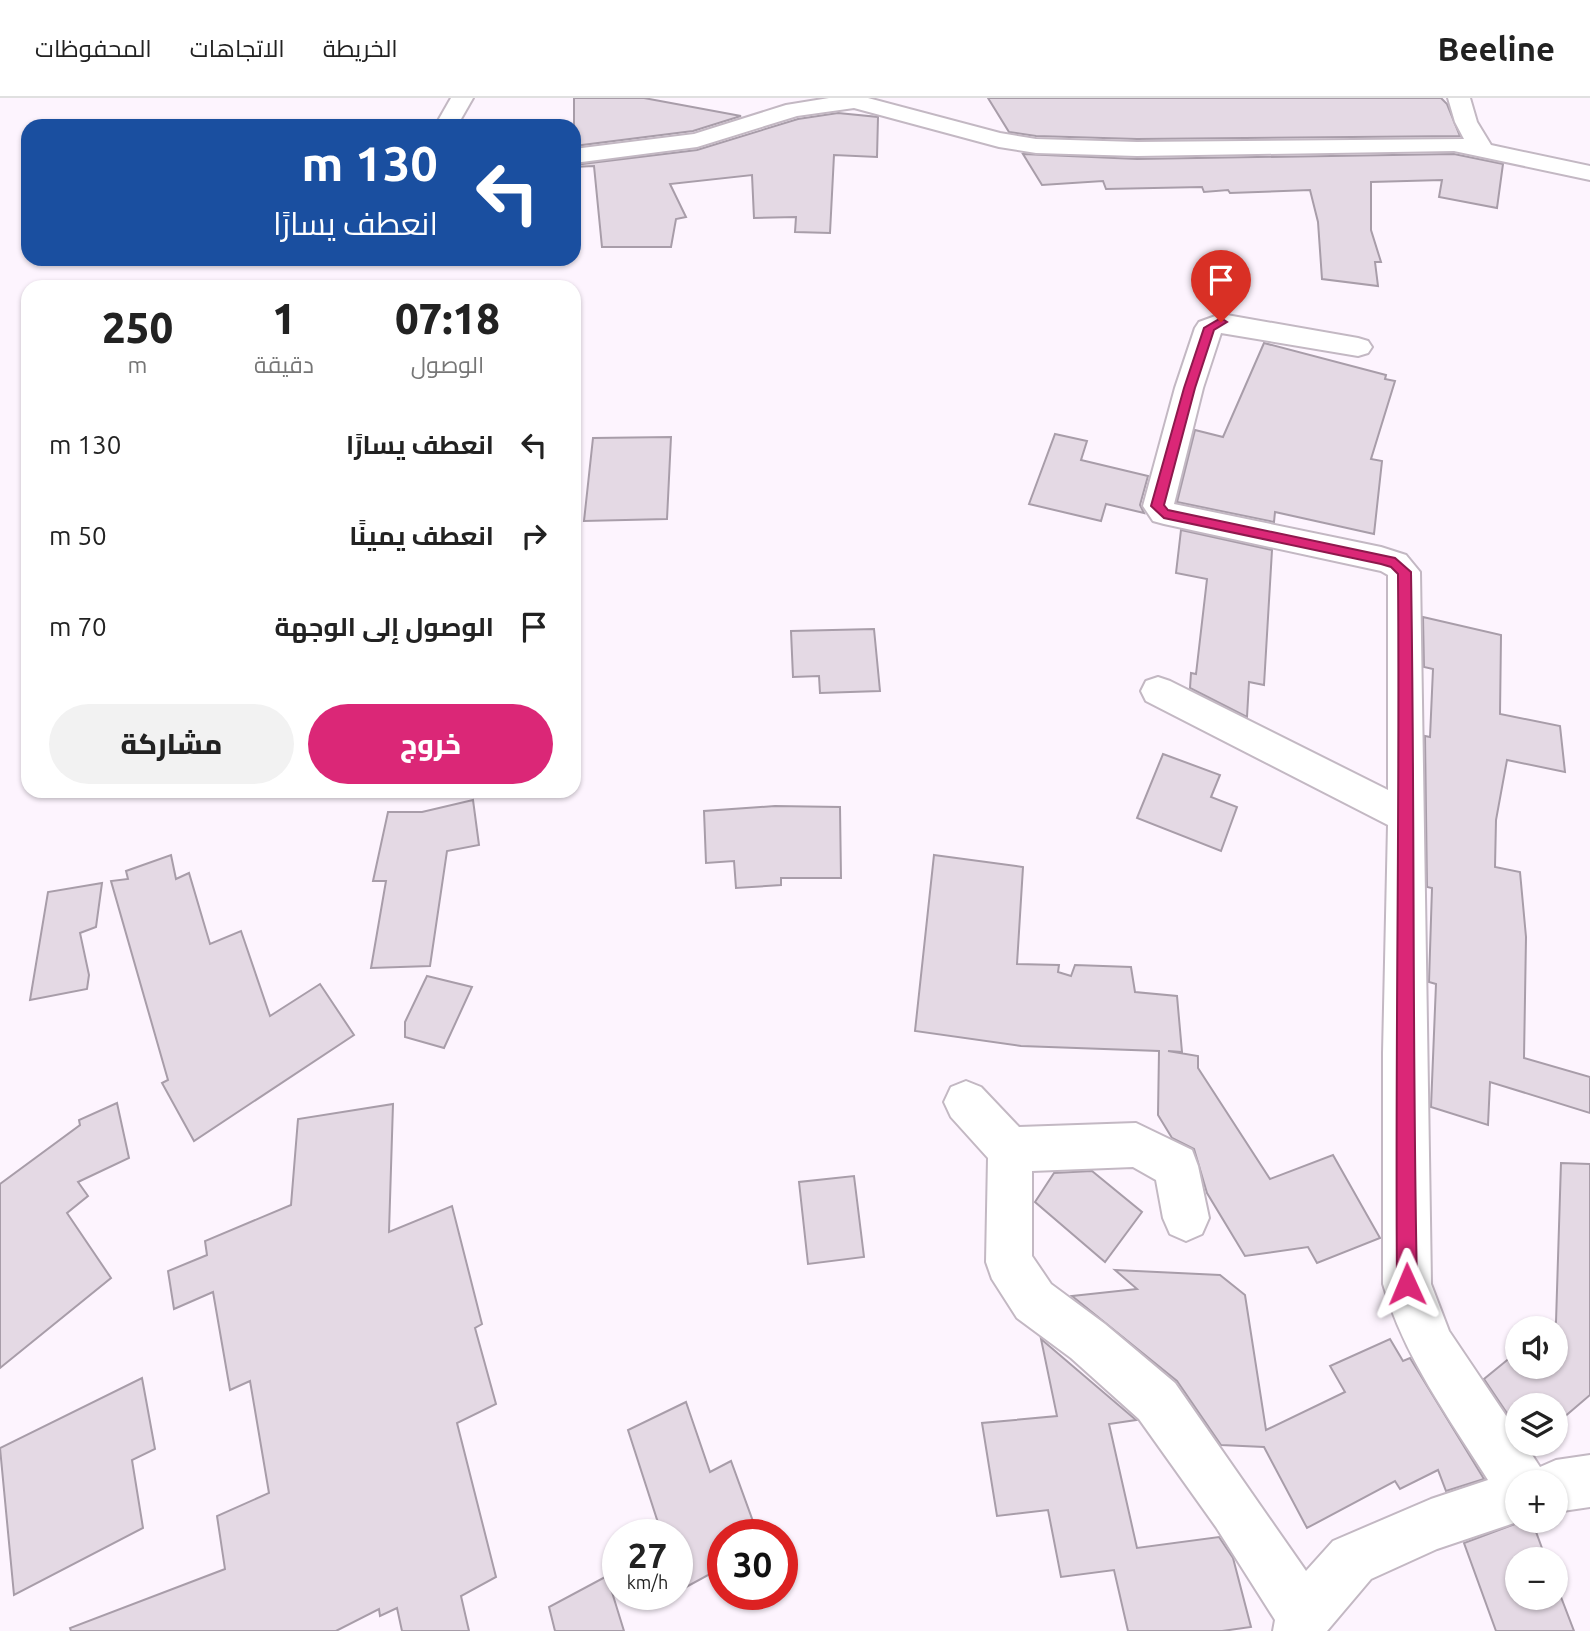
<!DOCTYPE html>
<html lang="ar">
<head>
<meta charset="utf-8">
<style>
  body { margin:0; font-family:Ubuntu,Cairo,sans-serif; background:#f2f2f2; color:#222; direction:rtl; height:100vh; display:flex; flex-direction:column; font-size:26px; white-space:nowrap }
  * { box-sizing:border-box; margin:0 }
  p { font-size:23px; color:#767676 }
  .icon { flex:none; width:38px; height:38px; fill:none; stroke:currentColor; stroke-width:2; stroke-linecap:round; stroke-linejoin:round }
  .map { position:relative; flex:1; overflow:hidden; direction:ltr }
  .drawer { position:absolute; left:21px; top:182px; width:560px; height:518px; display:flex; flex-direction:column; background:#fff; border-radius:21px; box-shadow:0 2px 5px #0004; direction:rtl }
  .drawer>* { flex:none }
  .hud { position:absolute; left:21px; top:21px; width:560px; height:147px; border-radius:21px; box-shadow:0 2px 5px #0004; direction:rtl; background:#1a4fa0; color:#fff; overflow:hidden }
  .buttons { position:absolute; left:1505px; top:1218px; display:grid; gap:14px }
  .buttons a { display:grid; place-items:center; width:63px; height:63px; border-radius:50%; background:#fff; box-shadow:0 2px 5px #0004; font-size:35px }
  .speed { position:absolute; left:602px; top:1421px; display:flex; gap:14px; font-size:35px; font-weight:700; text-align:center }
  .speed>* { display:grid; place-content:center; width:91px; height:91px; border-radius:50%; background:#fff; box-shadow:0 2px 5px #0004; line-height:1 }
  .speed small { font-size:18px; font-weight:400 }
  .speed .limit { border:10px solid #d22; background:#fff; color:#111 }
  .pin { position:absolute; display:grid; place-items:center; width:60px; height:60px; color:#fff; margin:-72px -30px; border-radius:50% 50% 50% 0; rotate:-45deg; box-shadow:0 0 7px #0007 }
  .pin .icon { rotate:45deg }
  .me { position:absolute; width:77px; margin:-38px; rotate:359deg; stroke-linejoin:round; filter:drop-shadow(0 0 5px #0008) }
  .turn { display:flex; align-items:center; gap:24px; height:147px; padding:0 28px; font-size:32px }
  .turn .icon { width:91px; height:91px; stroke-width:2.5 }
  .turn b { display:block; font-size:49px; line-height:60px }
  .eta { display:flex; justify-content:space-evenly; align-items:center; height:119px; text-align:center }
  .eta b { font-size:42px; font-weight:800; line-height:49px }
  .cta { display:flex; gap:14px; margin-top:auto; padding:14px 28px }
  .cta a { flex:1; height:80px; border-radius:42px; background:#db2777; color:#fff; font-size:28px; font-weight:800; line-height:80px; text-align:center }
  .cta a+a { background:#f2f2f2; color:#222 }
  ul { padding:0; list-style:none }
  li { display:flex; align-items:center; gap:21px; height:91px; padding:0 28px }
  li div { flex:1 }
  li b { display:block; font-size:26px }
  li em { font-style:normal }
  header { display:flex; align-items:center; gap:42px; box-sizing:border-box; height:98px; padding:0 35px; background:#fff; border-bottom:2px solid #e0e0e0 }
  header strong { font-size:33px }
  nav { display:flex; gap:38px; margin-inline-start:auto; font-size:24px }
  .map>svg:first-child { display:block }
  .building { fill:#e4d9e4; stroke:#a89da9; stroke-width:2 }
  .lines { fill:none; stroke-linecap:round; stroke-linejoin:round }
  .minor-casing { stroke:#c3b8c3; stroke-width:4 }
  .minor { fill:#fff; fill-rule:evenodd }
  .route { fill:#db2777; stroke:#8e194d; stroke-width:2 }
</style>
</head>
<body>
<header>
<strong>Beeline</strong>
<nav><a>الخريطة</a><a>الاتجاهات</a><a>المحفوظات</a></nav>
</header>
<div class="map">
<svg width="1590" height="1533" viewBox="0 0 1590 1533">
  <rect width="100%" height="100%" fill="#fdf4fe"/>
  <g class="building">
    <polygon points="574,0 644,0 741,18 693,33 574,48"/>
    <polygon points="988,0 1441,0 1447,6 1460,38 1137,41 1036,38 1009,34"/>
    <polygon points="838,15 878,19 877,59 834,57 830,135 795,134 796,119 754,120 752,77 670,86 686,119 676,121 671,149 602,149 594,68 574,69 574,67 697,52 798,21"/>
    <polygon points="1023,56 1137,61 1454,56 1503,66 1497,110 1439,99 1442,82 1371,84 1371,132 1381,164 1375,164 1378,188 1322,181 1318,124 1310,92 1230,95 1228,92 1204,94 1202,89 1106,91 1103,83 1042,87"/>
    <polygon points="1264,245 1386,277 1385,281 1395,283 1371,361 1382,363 1374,436 1275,414 1274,424 1177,404 1195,332 1223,339"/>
    <polygon points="1055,336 1087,343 1081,362 1148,378 1140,407 1144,415 1106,406 1101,423 1029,406"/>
    <polygon points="671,339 667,421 584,423 593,340"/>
    <polygon points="1181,432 1272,452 1264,587 1249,584 1247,619 1190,590 1191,575 1196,576 1207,481 1176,475"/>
    <polygon points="1423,519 1501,537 1500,616 1560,628 1565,674 1507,662 1496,722 1495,769 1520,774 1526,839 1524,960 1590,979 1590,1015 1490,984 1488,1027 1431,1009 1436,886 1429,884 1432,790 1427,789 1425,638 1430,639 1433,571 1424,569"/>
    <polygon points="874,531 880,593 820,595 819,578 793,579 791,533"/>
    <polygon points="1163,656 1220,677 1211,699 1237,709 1221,753 1137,720"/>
    <polygon points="473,702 479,747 447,753 430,868 371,870 386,783 373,783 388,714 422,714"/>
    <polygon points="775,708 840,709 841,780 781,780 781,787 736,790 734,763 706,765 704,713"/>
    <polygon points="171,757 176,781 189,775 210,846 241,833 270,918 320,886 354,937 194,1043 162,985 168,982 111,783 128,781 126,773"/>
    <polygon points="934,757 1023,769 1017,866 1059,867 1058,874 1071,878 1075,867 1131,869 1135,894 1177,898 1182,954 1168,953 1198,958 1198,970 1270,1081 1333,1057 1380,1140 1317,1165 1308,1149 1245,1158 1207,1095 1194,1051 1172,1040 1158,1017 1159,953 1021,948 915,933"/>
    <polygon points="102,785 96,829 80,835 89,877 87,891 30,902 48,794"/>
    <polygon points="427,878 472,889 444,950 405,939 405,924"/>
    <polygon points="117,1005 129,1060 78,1084 88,1098 67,1115 111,1180 0,1270 0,1086 80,1027 79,1022"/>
    <polygon points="393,1006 389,1134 452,1108 482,1226 475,1230 496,1306 457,1325 496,1479 461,1498 469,1533 402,1533 397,1510 380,1518 379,1511 336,1533 71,1533 70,1530 225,1471 217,1418 269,1395 250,1283 230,1292 213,1194 174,1211 168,1173 207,1157 205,1143 291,1107 298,1021"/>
    <polygon points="1561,1065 1590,1066 1590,1297 1556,1326 1556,1307 1517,1307 1517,1330 1484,1281 1517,1254 1517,1269 1556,1269 1556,1230 1548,1230 1556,1224"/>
    <polygon points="1092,1073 1142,1114 1105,1164 1035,1104 1054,1075"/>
    <polygon points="854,1078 864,1159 808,1166 799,1084"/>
    <polygon points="1115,1172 1220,1177 1245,1197 1266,1332 1345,1294 1330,1268 1390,1241 1403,1263 1410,1260 1484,1381 1446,1393 1438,1372 1400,1391 1395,1383 1307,1430 1264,1349 1221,1347 1177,1283 1072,1198 1137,1191"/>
    <polygon points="1041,1241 1136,1322 1109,1326 1137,1450 1219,1439 1233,1460 1251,1529 1222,1533 1128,1533 1114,1472 1061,1479 1048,1412 997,1418 982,1325 1057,1318"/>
    <polygon points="142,1280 155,1351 132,1362 143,1430 14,1497 0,1350"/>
    <polygon points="686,1304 710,1374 731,1363 758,1437 723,1437 723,1469 677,1494 677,1437 662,1437 628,1332"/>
    <polygon points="1523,1423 1532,1423 1546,1461 1517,1461 1517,1500 1556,1500 1556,1486 1574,1533 1496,1533 1464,1445"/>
    <polygon points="607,1478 624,1533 555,1533 549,1509"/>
  </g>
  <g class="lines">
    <defs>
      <g id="minor">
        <polygon points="451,0 473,0 457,28 435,28"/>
        <polygon points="829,0 868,0 1000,35 1036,41 1137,44 1464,41 1455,24 1448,0 1470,0 1477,24 1491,47 1590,68 1590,82 1454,53 1137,58 1036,55 999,49 854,10 797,18 697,49 574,65 574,51 694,36 786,7"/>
        <path d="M1221,216L1358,240L1368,243L1372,249L1368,255L1358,258L1221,235L1203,290L1174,406L1381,449L1406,457L1420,474L1431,1186L1449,1233L1517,1334V1346H1525L1540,1369L1556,1362L1590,1357V1409L1556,1414V1384H1517V1423H1520L1437,1451L1371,1481L1327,1533H1273L1275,1522L1216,1429L1139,1321L1071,1260L1017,1220L992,1181L986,1164L988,1060L951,1019L944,1004L951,989L966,983L981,989L1019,1029L1136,1025L1192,1052L1198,1068L1209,1120L1202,1136L1186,1143L1170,1136L1163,1120L1156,1082L1133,1069L1032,1073V1158L1051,1186L1105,1226L1175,1285L1306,1473L1333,1443L1431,1401L1488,1382C1448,1318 1404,1259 1383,1186V955L1388,727L1146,603L1141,593L1146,583L1158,579L1170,583L1388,692V477L1381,473L1164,426L1153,423L1143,408L1175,290L1195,230L1199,224Z"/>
      </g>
    </defs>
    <use href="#minor" class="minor-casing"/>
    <use href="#minor" class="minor"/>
  </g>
  <path class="route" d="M1221,220L1227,224L1214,232L1195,290L1164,407L1168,412L1395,460L1411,474C1415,711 1412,949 1417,1186L1414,1193L1407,1196L1400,1193L1397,1186C1395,949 1400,712 1398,476L1391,469L1381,466L1164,420L1151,408L1184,290L1204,230Z"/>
</svg>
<div class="buttons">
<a><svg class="icon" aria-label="sound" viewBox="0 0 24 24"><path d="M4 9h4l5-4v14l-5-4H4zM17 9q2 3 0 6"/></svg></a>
<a><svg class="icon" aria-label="layers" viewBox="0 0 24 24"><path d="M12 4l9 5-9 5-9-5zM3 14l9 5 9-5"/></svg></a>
<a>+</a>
<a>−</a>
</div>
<div class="speed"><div>27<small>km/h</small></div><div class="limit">30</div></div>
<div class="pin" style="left:1221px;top:224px;background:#d93025"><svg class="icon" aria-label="arrive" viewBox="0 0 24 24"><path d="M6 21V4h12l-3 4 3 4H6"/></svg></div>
<svg class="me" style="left:1407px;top:1186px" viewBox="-20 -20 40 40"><path d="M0-17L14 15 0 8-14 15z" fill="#db2777" stroke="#fff" stroke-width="4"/></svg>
<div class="hud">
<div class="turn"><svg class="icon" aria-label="left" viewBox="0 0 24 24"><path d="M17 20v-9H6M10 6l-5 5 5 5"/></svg><div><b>130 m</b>انعطف يسارًا</div></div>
</div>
<section class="drawer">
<div class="eta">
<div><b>07:18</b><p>الوصول</p></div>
<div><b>1</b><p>دقيقة</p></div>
<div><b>250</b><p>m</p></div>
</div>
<ul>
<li><svg class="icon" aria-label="left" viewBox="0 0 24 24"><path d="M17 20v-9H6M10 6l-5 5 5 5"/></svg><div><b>انعطف يسارًا</b></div><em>130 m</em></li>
<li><svg class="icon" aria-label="right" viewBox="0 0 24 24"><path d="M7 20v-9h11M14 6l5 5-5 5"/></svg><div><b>انعطف يمينًا</b></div><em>50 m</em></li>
<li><svg class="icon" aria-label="arrive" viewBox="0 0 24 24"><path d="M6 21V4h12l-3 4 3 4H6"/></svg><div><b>الوصول إلى الوجهة</b></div><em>70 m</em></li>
</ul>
<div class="cta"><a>خروج</a><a>مشاركة</a></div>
</section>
</div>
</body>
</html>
